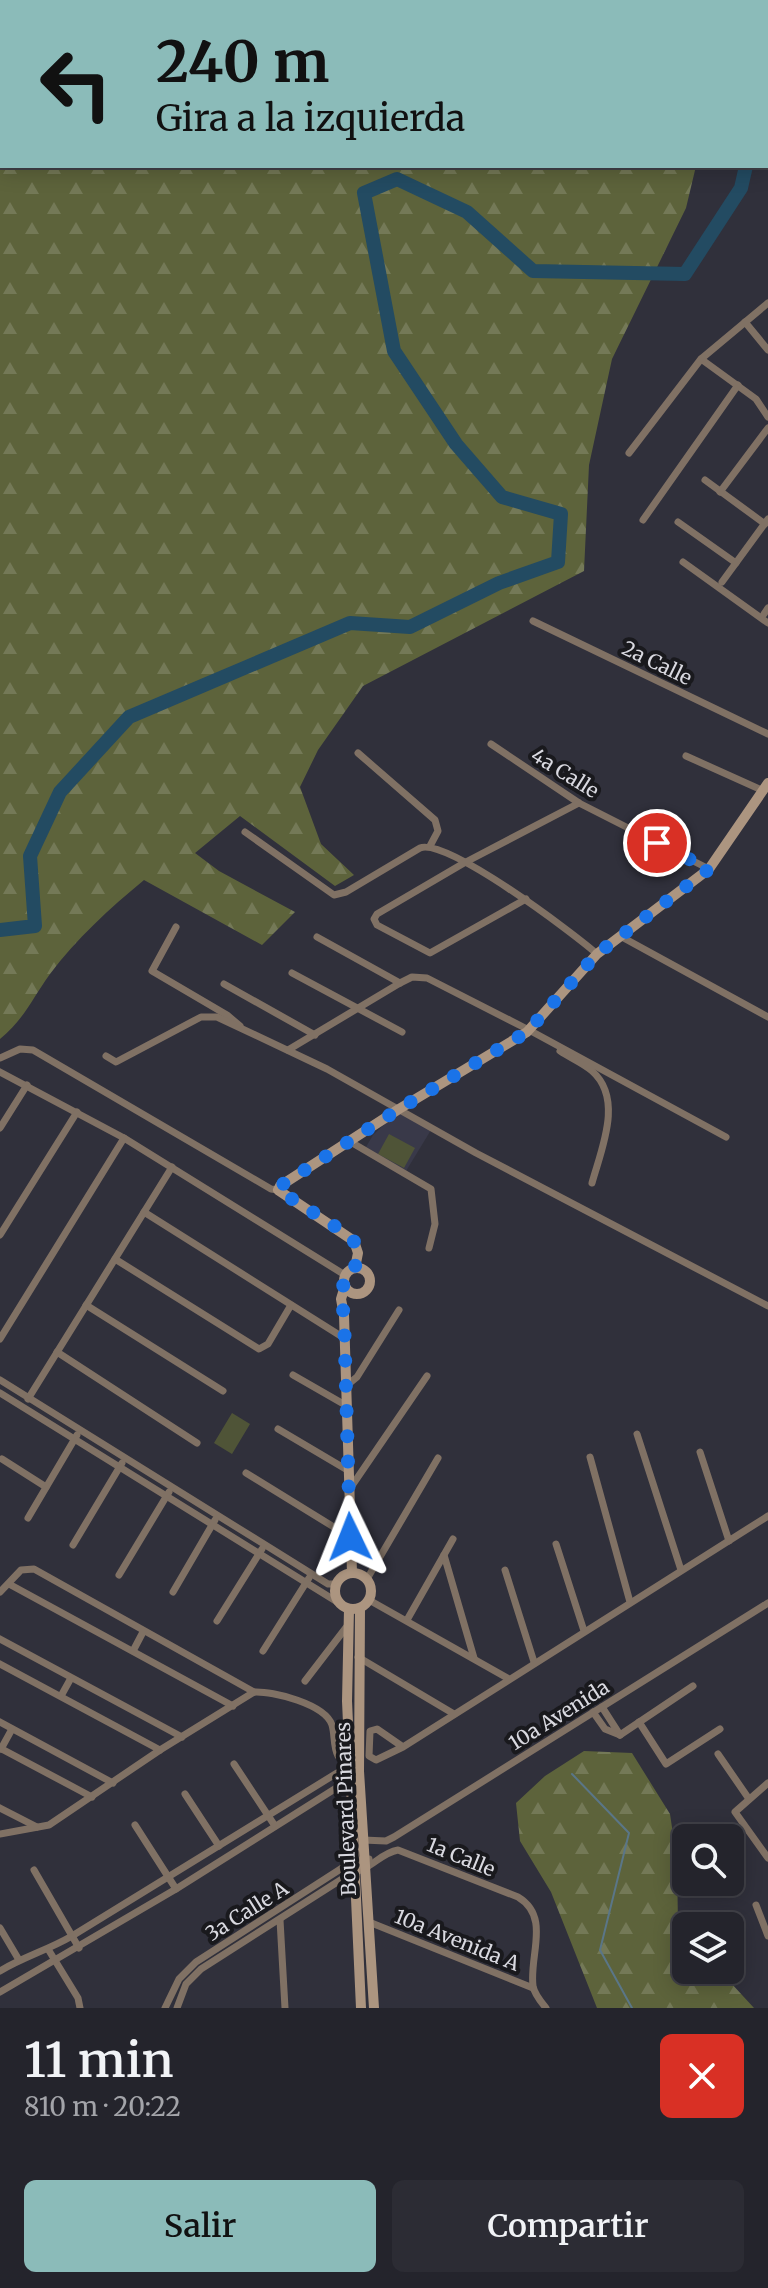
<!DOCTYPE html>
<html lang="es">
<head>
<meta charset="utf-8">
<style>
  body { margin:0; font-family:Merriweather,serif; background:#2c2c34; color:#f1f3f6; height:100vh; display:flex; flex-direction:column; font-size:30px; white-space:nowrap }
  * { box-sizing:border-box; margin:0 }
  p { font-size:26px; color:#a3a4a9 }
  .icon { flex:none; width:44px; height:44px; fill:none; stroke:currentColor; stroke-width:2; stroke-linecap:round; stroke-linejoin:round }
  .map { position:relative; height:2008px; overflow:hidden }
  .sheet { display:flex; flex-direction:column; background:#24242c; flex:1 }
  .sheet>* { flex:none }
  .top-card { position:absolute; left:0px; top:0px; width:768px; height:168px; box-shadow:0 4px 20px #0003,0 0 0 2px #414148; background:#8bbbb9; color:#111; overflow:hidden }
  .buttons { position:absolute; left:672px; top:1824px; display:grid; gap:16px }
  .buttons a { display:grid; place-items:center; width:72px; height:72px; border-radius:12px; background:#24242c; box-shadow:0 4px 20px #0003,0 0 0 2px #414148; font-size:40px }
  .pin { position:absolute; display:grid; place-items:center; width:68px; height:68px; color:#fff; margin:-34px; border:4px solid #fff; border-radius:50%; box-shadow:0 2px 8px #0007 }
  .me { position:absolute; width:88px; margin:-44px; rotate:358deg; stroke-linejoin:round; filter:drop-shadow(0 0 6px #0008) }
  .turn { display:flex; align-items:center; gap:28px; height:168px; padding:0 24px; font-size:36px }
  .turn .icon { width:104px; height:104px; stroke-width:2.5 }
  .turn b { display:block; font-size:56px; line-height:68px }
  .round { display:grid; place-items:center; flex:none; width:84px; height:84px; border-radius:12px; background:#2c2c34 }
  .summary { display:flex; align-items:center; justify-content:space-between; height:136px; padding:0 24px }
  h1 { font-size:48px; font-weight:600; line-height:60px }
  .primary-button { display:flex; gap:16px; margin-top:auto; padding:16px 24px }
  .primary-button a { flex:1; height:92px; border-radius:12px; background:#8bbbb9; color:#111; font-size:32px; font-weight:600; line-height:92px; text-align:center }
  .primary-button a+a { background:#2c2c34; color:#f1f3f6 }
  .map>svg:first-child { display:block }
  .built { fill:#393949 }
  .grass { fill:#4f5437 }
  .forest { fill:url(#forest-firs) }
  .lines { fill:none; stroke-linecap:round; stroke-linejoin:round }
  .stream { stroke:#5a7688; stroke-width:2 }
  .river { stroke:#234b62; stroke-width:14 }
  .street { stroke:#807164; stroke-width:7 }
  .secondary { stroke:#ac9580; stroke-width:10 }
  .route { stroke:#1a73e8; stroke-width:14; stroke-dasharray:0 25.2 }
  .labels { text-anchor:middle; stroke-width:8; stroke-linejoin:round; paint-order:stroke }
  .street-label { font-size:20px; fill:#d9d9e0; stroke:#19191d }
</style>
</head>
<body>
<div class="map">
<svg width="768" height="2008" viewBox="0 0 768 2008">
  <defs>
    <pattern id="forest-firs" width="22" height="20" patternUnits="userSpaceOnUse" patternTransform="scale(2)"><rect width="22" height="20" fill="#5d633b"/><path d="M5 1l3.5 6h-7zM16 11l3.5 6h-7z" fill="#747957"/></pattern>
  </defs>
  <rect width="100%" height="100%" fill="#30303b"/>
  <polygon class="built" points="398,1112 431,1130 406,1171 366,1147 373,1135"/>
  <g class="grass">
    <polygon points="389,1134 415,1148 404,1168 378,1154"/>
    <polygon points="232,1413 250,1424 232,1454 214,1443"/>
  </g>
  <g class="forest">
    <path d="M0,0H751L2,2V166H696L686,208L612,359L589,465L584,571L363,686L318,750L300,787L321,844L354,875L335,886L240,816L195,853L219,871L295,912L262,945L144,880C110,908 76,939 50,974C32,999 25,1018 0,1039Z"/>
    <polygon points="584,1751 632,1753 670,1814 677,1861 678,1926 686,1935 686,1970 719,1970 754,2008 597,2008 551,1892 520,1841 516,1803 545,1776"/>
  </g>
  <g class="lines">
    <polyline class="stream" points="572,1774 629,1833 600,1950 632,2008"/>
    <g class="river">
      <polyline points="766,72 768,68"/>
      <polyline points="0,930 35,926 30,856 60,792 129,717 350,623 410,627 499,583 558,562 561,514 502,497 456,444 394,351 364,193 397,179 467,212 533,271 685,274 741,188 746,166"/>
    </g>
    <g class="street">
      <polyline points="745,322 768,350"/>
      <polyline points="701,359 756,399 768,417"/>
      <polyline points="629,453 701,359 768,303"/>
      <polyline points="705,480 765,524"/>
      <polyline points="720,492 768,428"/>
      <polyline points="643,520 738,385"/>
      <polyline points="678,522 736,563"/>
      <polyline points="683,562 768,623"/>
      <polyline points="722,582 768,519"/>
      <polyline points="764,614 768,608"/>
      <polyline points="533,621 768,734"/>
      <polyline points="491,744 579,803 709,869"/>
      <polyline points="358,753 435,820 438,831 430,846"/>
      <polyline points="686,756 764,791"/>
      <path d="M245,832L334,895L346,892L420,848C446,837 573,933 597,954"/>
      <polyline points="526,899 430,953 377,925 374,919 377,914 464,863 579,803"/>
      <polyline points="176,927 152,971 227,1015 240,1026"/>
      <polyline points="620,936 768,1017"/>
      <polyline points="317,937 400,983"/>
      <polyline points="292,973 402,1032"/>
      <polyline points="224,984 315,1035"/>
      <polyline points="288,1050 400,983 412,977 427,978 529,1030 726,1137"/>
      <path d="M560,1051C570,1058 583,1063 592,1071C624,1099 601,1150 592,1183"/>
      <polyline points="106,1056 116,1062 201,1017 217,1017 327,1069 476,1153 768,1306"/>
      <polyline points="0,1058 20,1049 33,1050 271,1189 278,1190"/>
      <polyline points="0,1072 124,1138 345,1275"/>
      <polyline points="0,1128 27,1085"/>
      <polyline points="349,1141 431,1189 435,1224 429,1248"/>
      <polyline points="144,1212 344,1338"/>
      <polyline points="0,1235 77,1112"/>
      <polyline points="115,1259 259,1349 268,1344 291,1305"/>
      <polyline points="86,1305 223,1391"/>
      <polyline points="0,1339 124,1138"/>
      <polyline points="57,1352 197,1443"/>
      <polyline points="293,1375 347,1406"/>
      <polyline points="0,1380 328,1584 337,1584"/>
      <polyline points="346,1386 357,1377 399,1310"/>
      <polyline points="0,1393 339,1603"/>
      <polyline points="28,1399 172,1167"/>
      <polyline points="278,1429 349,1471"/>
      <polyline points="637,1434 681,1570"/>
      <polyline points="700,1452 729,1541"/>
      <polyline points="590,1457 630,1602"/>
      <polyline points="2,1459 46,1487"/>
      <polyline points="246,1473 350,1537"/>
      <polyline points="349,1490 427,1376"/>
      <polyline points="28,1518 77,1435"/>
      <polyline points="556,1544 584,1631"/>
      <polyline points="73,1545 122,1463"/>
      <polyline points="444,1555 474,1658"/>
      <polyline points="505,1570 534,1662"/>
      <polyline points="119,1575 169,1492"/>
      <polyline points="367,1579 438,1458"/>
      <polyline points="9,1584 233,1706"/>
      <polyline points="0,1592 21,1570 34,1569 254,1692"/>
      <polyline points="173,1592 215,1520"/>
      <polyline points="369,1600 509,1679"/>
      <polyline points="407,1620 453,1539"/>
      <polyline points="217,1621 262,1549"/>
      <polyline points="0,1639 182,1737"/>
      <polyline points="133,1651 143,1632"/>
      <polyline points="263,1651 309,1578"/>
      <polyline points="358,1657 454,1714"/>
      <polyline points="0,1664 160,1750"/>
      <polyline points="305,1681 348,1625"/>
      <polyline points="61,1696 71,1678"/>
      <polyline points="602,1707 620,1735"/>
      <polyline points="593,1712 605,1729 620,1735"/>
      <polyline points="0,1722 113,1783"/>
      <polyline points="639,1722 666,1764 720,1729"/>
      <polyline points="620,1735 693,1686"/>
      <polyline points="403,1747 377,1729 370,1731 369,1756 376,1760 403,1747 768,1516"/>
      <polyline points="0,1748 92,1797"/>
      <polyline points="1,1749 12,1729"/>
      <polyline points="718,1754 749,1799"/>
      <polyline points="234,1764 275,1826"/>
      <polyline points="768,1783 735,1812 768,1858"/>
      <polyline points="185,1794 219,1846"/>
      <polyline points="0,1808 37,1827"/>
      <polyline points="135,1825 176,1889"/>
      <path d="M0,1834L49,1825L160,1750L254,1692C273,1691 325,1704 332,1725C335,1735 333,1746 338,1756L351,1763"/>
      <polyline points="363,1840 386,1841 394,1837 768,1603"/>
      <polyline points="34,1870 79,1948"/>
      <polyline points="756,1905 768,1936"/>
      <polyline points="280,1920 285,2008"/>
      <polyline points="369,1922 533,1988"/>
      <polyline points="0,1928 19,1960"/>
      <polyline points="48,1949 78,1998 80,2008"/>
      <path d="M0,1971C23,1957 48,1950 72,1936L337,1773L353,1770"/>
      <polyline points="0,1992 176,1889 341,1785 356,1787"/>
      <polyline points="165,2008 179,1979 196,1962 353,1861 369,1859"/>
      <path d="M177,2008L186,1984L201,1969L353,1872C371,1870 380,1853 398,1850L518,1897C551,1917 529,1955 533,1986C534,1993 541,2002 546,2008"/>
    </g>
    <g class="secondary">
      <polyline points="355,1268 358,1253 354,1241 278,1190 280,1186 399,1109 527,1032 597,954 709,869 768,783"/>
      <circle cx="357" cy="1281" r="13"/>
      <polyline points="345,1286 341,1299 344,1315 352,1573"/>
      <circle cx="353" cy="1591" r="18"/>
      <polyline points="349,1609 347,1701 361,2008"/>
      <polyline points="360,1609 359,1771 374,2008"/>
    </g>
  </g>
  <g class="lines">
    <polyline class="route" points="350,1537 344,1315 341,1299 345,1275 355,1268 357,1246 350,1236 278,1190 280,1186 399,1109 527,1032 597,954 709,869 657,843"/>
  </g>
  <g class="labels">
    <g class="street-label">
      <text transform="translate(657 663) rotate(26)" y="7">2a Calle</text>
      <text transform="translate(565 773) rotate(32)" y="7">4a Calle</text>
      <text transform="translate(559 1715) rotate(-32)" y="7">10a Avenida</text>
      <text transform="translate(346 1809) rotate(-92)" y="7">Boulevard Pinares</text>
      <text transform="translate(461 1857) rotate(22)" y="7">1a Calle</text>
      <text transform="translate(247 1911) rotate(-32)" y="7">3a Calle A</text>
      <text transform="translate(457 1940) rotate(22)" y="7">10a Avenida A</text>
    </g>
  </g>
</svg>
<div class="buttons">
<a><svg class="icon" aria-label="search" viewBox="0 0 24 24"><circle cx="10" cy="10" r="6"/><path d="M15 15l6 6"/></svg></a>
<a><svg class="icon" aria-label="layers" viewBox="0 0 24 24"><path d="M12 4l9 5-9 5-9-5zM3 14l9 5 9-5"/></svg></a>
</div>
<div class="pin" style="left:657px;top:843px;background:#d93025"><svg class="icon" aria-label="arrive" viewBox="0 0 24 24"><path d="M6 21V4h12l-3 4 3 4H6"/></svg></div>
<svg class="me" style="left:350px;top:1537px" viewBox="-20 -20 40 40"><path d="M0-17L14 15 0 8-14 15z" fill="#1a73e8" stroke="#fff" stroke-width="4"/></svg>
<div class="top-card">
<div class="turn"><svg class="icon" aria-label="left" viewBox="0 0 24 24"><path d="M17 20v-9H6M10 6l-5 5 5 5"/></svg><div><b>240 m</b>Gira a la izquierda</div></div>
</div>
</div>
<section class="sheet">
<div class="summary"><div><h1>11 min</h1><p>810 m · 20:22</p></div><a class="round" style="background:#d93025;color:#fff"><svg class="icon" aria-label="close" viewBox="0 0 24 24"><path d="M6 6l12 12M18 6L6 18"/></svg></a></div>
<div class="primary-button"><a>Salir</a><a>Compartir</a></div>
</section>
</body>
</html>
